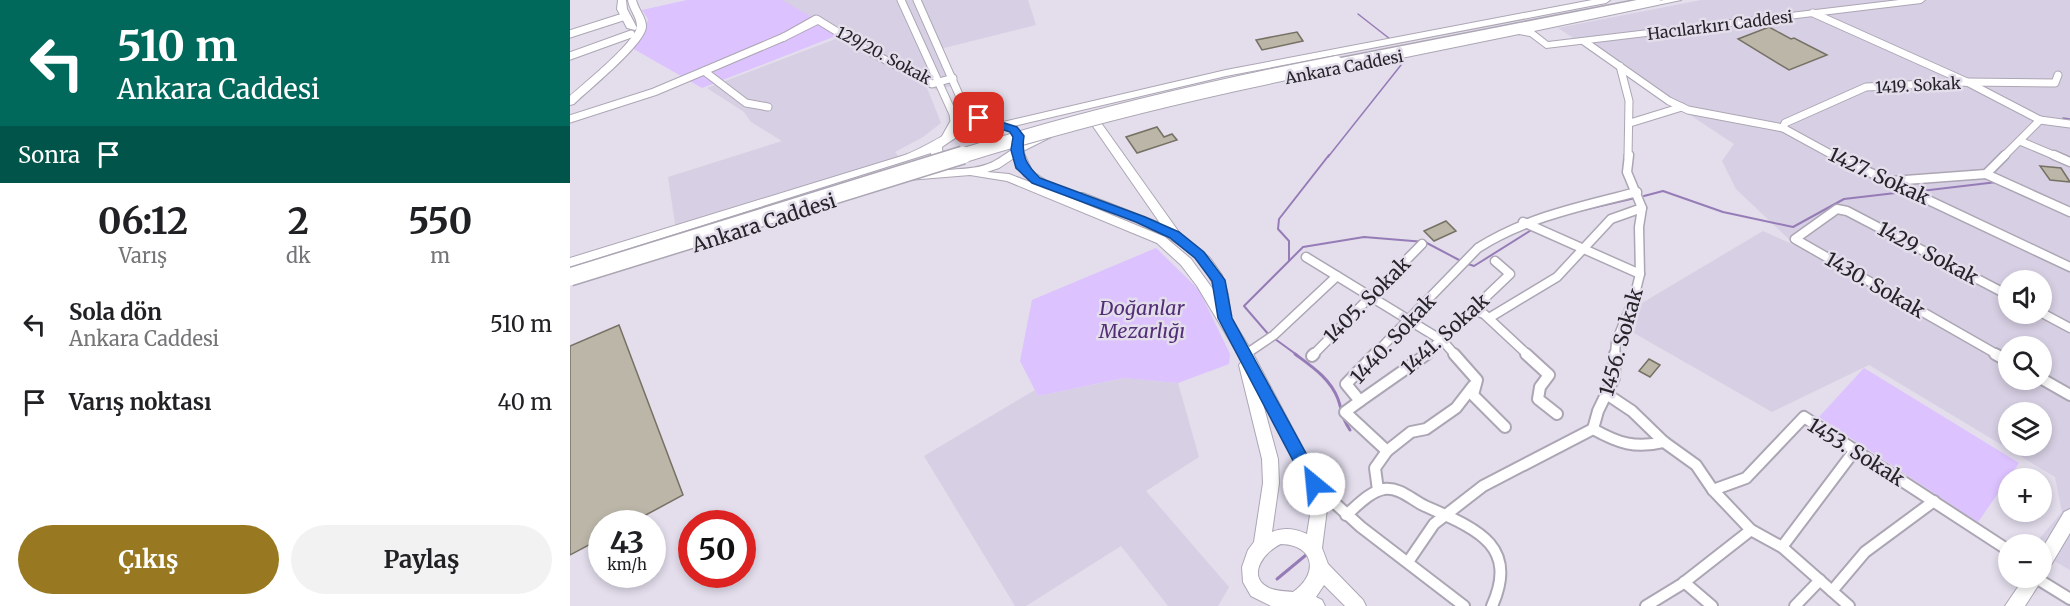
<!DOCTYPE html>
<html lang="tr">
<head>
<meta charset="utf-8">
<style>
  body { margin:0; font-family:Merriweather,serif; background:#f2f2f2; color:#202124; height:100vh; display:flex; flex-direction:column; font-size:22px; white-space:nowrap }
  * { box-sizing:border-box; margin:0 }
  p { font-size:20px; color:#757577 }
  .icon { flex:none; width:33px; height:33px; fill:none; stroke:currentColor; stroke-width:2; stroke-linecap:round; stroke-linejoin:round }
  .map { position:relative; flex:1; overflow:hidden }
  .panel { display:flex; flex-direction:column; background:#fff; width:570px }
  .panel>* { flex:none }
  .banner { background:#00695c; color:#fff; overflow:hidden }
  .tools { position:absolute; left:1428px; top:270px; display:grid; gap:12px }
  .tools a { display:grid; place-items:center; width:54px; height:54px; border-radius:50%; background:#fff; box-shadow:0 3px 9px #0003; font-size:30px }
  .speed { position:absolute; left:18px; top:510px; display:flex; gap:12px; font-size:30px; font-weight:700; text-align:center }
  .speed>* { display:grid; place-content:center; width:78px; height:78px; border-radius:50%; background:#fff; box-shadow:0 3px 9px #0003; line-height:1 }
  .speed small { font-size:15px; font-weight:400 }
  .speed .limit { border:9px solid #d22; background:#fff; color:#111 }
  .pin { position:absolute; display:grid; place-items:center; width:51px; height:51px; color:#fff; margin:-26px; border-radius:12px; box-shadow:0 3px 9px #0006 }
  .me { position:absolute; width:66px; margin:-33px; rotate:332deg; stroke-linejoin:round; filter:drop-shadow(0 0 4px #0008) }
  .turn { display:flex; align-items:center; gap:21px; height:126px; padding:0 18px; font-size:27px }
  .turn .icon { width:78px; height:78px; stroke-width:2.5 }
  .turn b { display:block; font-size:42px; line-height:51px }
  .then { display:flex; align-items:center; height:57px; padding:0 18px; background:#0003; gap:12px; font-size:22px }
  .eta { display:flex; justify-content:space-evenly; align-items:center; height:102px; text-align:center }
  .eta b { font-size:36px; font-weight:700; line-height:42px }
  .cta { display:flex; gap:12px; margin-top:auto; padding:12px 18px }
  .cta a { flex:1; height:69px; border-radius:36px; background:#987922; color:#fff; font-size:24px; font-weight:700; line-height:69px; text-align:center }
  .cta a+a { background:#f2f2f2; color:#202124 }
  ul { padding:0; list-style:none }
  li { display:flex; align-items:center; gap:18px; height:78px; padding:0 18px }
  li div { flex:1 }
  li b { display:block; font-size:22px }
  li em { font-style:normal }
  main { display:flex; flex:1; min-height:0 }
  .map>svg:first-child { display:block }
  .built { fill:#d7cfe3; fill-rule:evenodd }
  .green { fill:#dcc2fe }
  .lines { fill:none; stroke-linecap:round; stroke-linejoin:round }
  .stream-far2 { stroke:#967cb6; stroke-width:1.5 }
  .stream-far1 { stroke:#967cb6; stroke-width:2 }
  .stream { stroke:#967cb6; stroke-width:3 }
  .building { fill:#bbb6a8; stroke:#767164; stroke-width:1.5 }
  .street-far2-casing { stroke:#aca6b4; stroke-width:9 }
  .street-far1-casing { stroke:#aca6b4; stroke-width:11 }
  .street-casing { stroke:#aca6b4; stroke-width:14 }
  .secondary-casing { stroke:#aca6b4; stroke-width:2 }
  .highway-casing { stroke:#aca6b4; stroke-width:3 }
  .street-far2 { stroke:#fff; stroke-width:7 }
  .street-far1 { stroke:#fff; stroke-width:8 }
  .street { stroke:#fff; stroke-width:10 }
  .secondary { fill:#fff; fill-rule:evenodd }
  .highway { fill:#fff; fill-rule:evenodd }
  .highway-bridge-far1-casing { stroke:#aca6b4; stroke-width:16; stroke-linecap:butt }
  .highway-bridge-casing { stroke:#aca6b4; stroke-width:20; stroke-linecap:butt }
  .highway-bridge-far1 { stroke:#fff; stroke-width:14 }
  .highway-bridge { stroke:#fff; stroke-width:17 }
  .route { fill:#1a73e8; stroke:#114b97; stroke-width:1.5 }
  .labels { text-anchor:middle; stroke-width:5; stroke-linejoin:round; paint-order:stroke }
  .far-street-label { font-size:16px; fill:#262429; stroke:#e3ddec }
  .street-label { font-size:20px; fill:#262429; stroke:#e3ddec }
  .park-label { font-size:20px; font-style:italic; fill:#522e76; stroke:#e3ddec }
</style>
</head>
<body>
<main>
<section class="panel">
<div class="banner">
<div class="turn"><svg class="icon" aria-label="left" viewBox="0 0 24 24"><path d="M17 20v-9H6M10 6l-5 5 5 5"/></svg><div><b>510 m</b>Ankara Caddesi</div></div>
<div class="then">Sonra<svg class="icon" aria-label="arrive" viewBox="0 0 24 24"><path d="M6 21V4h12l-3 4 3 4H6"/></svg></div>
</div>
<div class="eta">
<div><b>06:12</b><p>Varış</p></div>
<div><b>2</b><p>dk</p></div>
<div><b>550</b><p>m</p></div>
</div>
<ul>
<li><svg class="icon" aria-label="left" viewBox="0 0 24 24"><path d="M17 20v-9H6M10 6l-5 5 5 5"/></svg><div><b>Sola dön</b><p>Ankara Caddesi</p></div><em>510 m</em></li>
<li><svg class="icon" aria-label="arrive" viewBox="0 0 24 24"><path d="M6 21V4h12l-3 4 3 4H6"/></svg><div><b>Varış noktası</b></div><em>40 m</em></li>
</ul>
<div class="cta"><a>Çıkış</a><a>Paylaş</a></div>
</section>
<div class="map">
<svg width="1500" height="606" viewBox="0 0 1500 606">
  <rect width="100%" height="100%" fill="#e3ddec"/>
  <g class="built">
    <polygon points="211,0 458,0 466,25 370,49 386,85 366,90 324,69 357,88 371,123 353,137 325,152 331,160 106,230 98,177 212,141 181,122 174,112 137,88 268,38 309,60"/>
    <path d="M1131,0H1500V570L1472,554V544H1465L1492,512L1485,477L1299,365L1202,412L1064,333L1072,303L1193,231L1226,246L1166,189L1152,161L1164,144L988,28ZM1438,280H1472V314H1438ZM1438,346H1472V380H1438ZM1438,412H1472V446H1438Z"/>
    <polygon points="555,378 608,383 629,457 576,491 659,587 648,606 598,606 551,546 456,606 445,606 354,456 465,390 468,396"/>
  </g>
  <g class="green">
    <polygon points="117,0 212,0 271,34 132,88 62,48 74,34 78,19 72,10"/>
    <polygon points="586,248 629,290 660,354 659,364 608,383 554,378 468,396 450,361 462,300"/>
    <polygon points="1294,368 1449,463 1408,522 1249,417"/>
  </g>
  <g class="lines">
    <g class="stream-far2">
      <polyline points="788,14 820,39"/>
      <polyline points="1493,118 1500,119"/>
      <polyline points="758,157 831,65"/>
    </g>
    <g class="stream-far1">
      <polyline points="1351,191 1427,182"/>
      <polyline points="1074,196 1093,191 1153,212 1223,227 1274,199 1334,192"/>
      <polyline points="1009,211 1065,198"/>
      <polyline points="719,261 719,241 708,229 709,219 759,155"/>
      <polyline points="898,264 904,266 963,229"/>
      <polyline points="699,335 674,306 733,247 794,237 855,242 891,261"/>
      <polyline points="705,339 727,355"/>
    </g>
    <g class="stream">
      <path d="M725,354C741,366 760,378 768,399C773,413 770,415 780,430"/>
      <polyline points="707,579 736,555"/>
    </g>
  </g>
  <g class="building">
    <polygon points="1199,27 1221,39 1224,38 1257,55 1219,70 1168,39"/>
    <polygon points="727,32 733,41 692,50 686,40"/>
    <polygon points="587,127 594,137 602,134 607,140 567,153 556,137"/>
    <polygon points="1470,166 1491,168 1500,182 1480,180"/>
    <polygon points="876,221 886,231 864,241 854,231"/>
    <polygon points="49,325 113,495 59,524 32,524 32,538 0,555 0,346"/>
    <polygon points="1079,359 1090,365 1080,377 1069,371"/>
  </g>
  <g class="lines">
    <defs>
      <g id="street-far2">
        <polyline points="331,0 383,114 384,122 375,138"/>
        <polyline points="347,0 394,106 421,123"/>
        <polyline points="1243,13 1397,82 1470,120 1500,124"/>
        <polygon points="246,19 248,20 214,37"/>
        <polyline points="248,20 302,53 362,84 383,78"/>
        <polyline points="0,34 56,16"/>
        <polyline points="1015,42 1099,101 1118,110 1213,128 1266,157"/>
        <polyline points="0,56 61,34"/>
        <polyline points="1050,66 1059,101 1058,157"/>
        <polyline points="198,107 176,103 134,71 214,37"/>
        <polyline points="0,119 84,92 134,71"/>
        <polyline points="1060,123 1112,107"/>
        <polyline points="1213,128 1215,123 1296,87 1397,82 1485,83 1488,75"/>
        <polyline points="1450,141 1488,157"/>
        <polyline points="1433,157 1470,120"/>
      </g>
      <g id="street-far1">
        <polyline points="1263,155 1500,267"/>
        <polyline points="1484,155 1500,162"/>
        <polyline points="1416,174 1500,212"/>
        <polyline points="1322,181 1416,174 1435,155"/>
        <polyline points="953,222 1070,274"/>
        <polyline points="736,257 767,276"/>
        <polyline points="903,310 914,314 958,355"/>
        <polyline points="1472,313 1500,328"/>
        <polyline points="919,318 987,277 1041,219 1072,208"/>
        <polyline points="676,354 704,335 767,276 873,341 885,355"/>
        <polyline points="743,355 852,244"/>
        <path d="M804,355L908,248C957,217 1012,206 1067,192"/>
        <polyline points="855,355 940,274 925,261"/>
        <polyline points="1045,355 1046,342 1064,298 1070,274 1069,227 1072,208 1057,172 1059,155"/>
        <polyline points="1428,355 1225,239 1267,209 1277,211 1438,295"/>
      </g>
      <g id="street">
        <polyline points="805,354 776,384 790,401 775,412 817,451"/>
        <polyline points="884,354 907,380 903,395 935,427"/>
        <polyline points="956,354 979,375 970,387 968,399 987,414"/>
        <polyline points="1425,354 1438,361"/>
        <polyline points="742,356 744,354"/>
        <polyline points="1472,379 1500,395"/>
        <polyline points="1038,395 1062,411 1094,442 1126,465 1143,490 1181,530 1212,547 1279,606"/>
        <polyline points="790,401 857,354"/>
        <polyline points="1023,429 1028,411 1044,378 1045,354"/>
        <path d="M1023,429C1048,443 1065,449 1094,442"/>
        <polyline points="747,487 791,527 894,606"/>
        <polyline points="808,490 805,468 817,451 841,432 856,429 886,408 903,386"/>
        <polyline points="1143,490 1176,478 1234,417 1438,550"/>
        <path d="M776,515C787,506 799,492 814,489C830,487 842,500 855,506C904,528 950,544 922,606"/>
        <polyline points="1212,547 1285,450"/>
        <polyline points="838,562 864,524 913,486 1023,429"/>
        <polyline points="1466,578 1500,599"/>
        <polyline points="1114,582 1142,606"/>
        <polyline points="1262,591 1295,552 1364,501"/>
        <polyline points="1076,606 1112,584 1181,530"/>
        <polyline points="1225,606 1250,580"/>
      </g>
      <g id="secondary">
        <polygon points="48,0 56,0 57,9 67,28 65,30 57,28 47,9"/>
        <path d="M58,0H66C68,9 76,17 76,26C77,43 17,91 4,104L0,105V96C12,85 67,41 67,26C67,17 59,9 58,0Z"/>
        <path d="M1022,0H1040L1036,3L656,76L444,126V130C436,132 429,127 420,126C402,126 386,137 372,147L373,159L381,167L376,170C390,169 405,169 418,164C436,158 461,129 481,133V137L453,151L462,171L478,182L476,185H469L595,237L621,259L645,292C635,240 548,215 505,199L503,196L505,193H513L590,223L520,122L521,120H529L611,235L640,258L652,275L658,294L660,310L658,313L681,350L752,484L757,509L752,548L758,564L793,600L796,606H775L754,585L746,597L752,600L755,606H701L681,596L673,582L672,567L678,550L684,542L693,483L692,459L669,365L672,361L627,286L611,265L587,243L437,181L400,175L338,180L336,177L342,173L374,170L363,162L361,153L0,267V258L335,155C368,143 396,114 433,122L656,70ZM444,158L454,176L465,184L439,174L417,172L429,168ZM692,400L736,485L741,509L737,534C725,529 715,527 702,532L709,483L708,459ZM711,544C745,545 749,574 723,592C715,591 706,591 699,588C675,576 695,551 711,544Z"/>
        <polygon points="1094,0 1111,0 964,31 978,42 1329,0 1355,0 1351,3 976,48 960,36 949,34 753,74 748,71 753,68"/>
        <polygon points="1500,509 1500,533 1478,570 1472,572 1472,549 1494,512"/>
        <polygon points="1472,575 1473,578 1455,606 1435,606 1454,578 1472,578"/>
      </g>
      <polygon id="highway" points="1067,0 1091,0 1085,4 766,67 759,63 766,59"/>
    </defs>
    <use href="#street-far2" class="street-far2-casing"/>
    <use href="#street-far1" class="street-far1-casing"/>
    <use href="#street" class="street-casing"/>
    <use href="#secondary" class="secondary-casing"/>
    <use href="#highway" class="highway-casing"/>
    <use href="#street-far2" class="street-far2"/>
    <use href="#street-far1" class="street-far1"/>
    <use href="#street" class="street"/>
    <use href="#secondary" class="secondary"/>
    <use href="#highway" class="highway"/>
    <defs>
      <path id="highway-bridge-far1" d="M388,157C513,118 638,88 766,63"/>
      <polyline id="highway-bridge" points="0,277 393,155"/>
    </defs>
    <use href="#highway-bridge-far1" class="highway-bridge-far1-casing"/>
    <use href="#highway-bridge" class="highway-bridge-casing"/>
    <use href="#highway-bridge-far1" class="highway-bridge-far1"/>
    <use href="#highway-bridge" class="highway-bridge"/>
  </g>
  <path class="route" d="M409,115L447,127L454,136C451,155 456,165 470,178L575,217L609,232L634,252L655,280L662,318L750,479L752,484L750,489L744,492L738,489L648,318L642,281L625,258L600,238L566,222L462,183L446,168L441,150L443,137L440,132L405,120L404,118Z"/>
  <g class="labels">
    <g class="far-street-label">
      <text transform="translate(1150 25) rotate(-7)" y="6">Hacılarkırı Caddesi</text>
      <text transform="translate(314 55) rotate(28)" y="6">129/20. Sokak</text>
      <text transform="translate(774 67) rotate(-11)" y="6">Ankara Caddesi</text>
      <text transform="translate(1348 85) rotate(-3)" y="6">1419. Sokak</text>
    </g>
    <g class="street-label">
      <text transform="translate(1309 176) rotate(25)" y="7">1427. Sokak</text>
      <text transform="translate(194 223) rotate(-18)" y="7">Ankara Caddesi</text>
      <text transform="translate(1358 253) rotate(28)" y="7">1429. Sokak</text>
      <text transform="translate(1305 285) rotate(30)" y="7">1430. Sokak</text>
      <text transform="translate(797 300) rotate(-45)" y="7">1405. Sokak</text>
      <text transform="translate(875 334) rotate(-42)" y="7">1441. Sokak</text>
      <text transform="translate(823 339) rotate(-47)" y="7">1440. Sokak</text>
      <text transform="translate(1051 342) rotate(-74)" y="7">1456. Sokak</text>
      <text transform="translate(1286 452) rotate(32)" y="7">1453. Sokak</text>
    </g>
    <g class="park-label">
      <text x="572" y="315">Doğanlar<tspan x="572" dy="23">Mezarlığı</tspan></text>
    </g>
  </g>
</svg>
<div class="tools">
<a><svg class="icon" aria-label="sound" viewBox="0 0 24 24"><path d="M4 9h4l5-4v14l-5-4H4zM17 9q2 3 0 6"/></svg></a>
<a><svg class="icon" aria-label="search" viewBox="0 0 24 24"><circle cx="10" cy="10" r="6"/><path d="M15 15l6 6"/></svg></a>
<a><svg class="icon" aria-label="layers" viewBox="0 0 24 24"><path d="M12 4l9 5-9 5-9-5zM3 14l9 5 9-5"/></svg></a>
<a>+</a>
<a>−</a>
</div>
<div class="speed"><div>43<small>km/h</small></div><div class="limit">50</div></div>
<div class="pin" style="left:409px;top:118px;background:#d93025"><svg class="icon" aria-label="arrive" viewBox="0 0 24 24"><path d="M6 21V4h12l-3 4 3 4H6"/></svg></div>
<svg class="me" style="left:744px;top:484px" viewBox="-20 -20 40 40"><circle r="19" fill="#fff"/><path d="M0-13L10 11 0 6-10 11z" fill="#1a73e8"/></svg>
</div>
</main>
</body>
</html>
